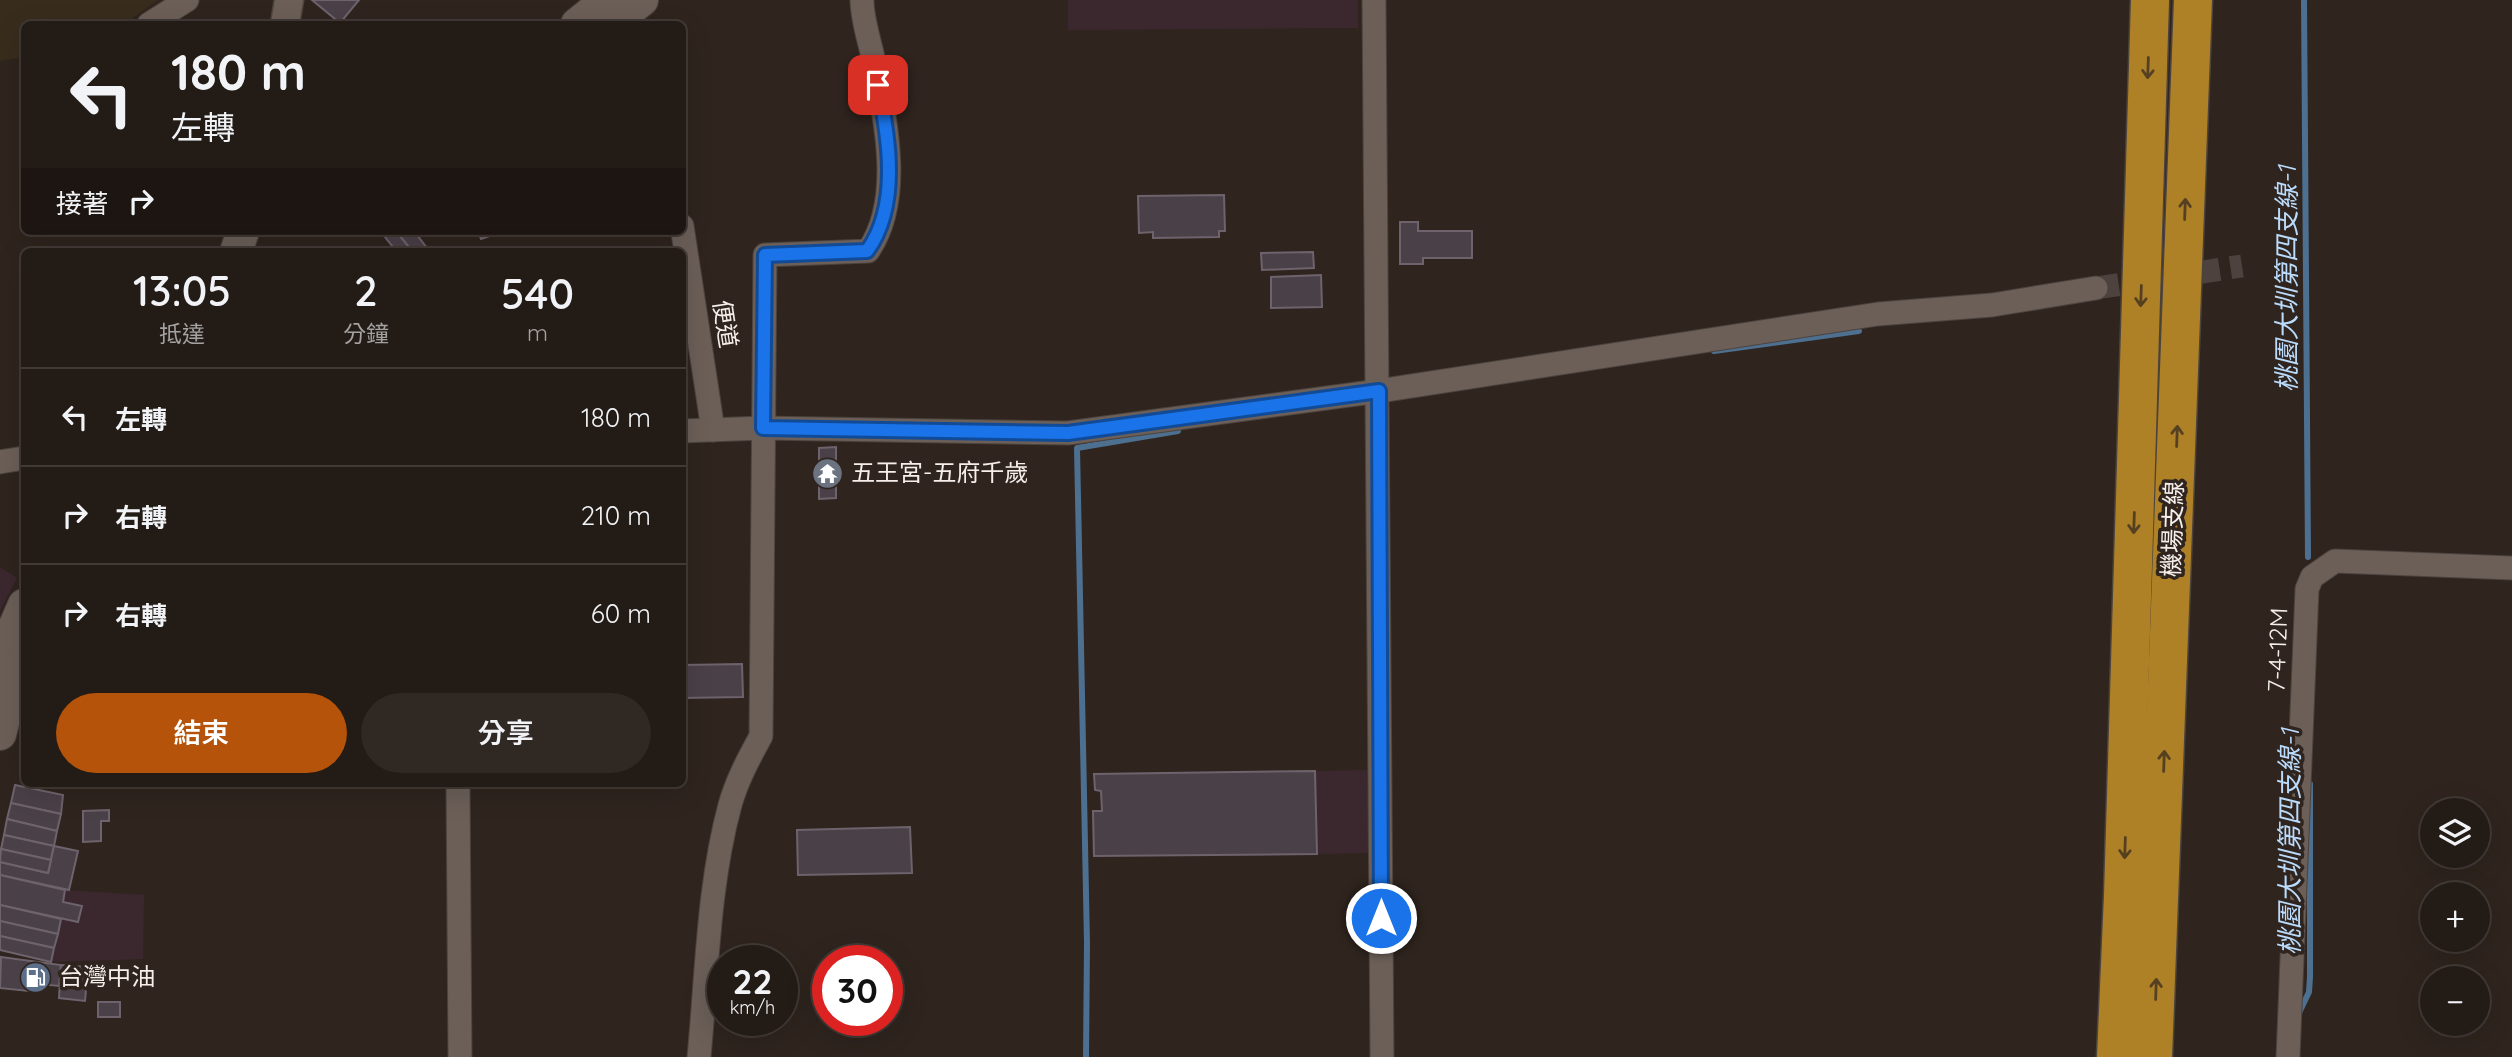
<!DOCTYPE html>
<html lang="zh-TW">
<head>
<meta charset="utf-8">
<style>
  body { margin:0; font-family:Quicksand,"Noto Sans TC",sans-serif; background:#2f2823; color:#f1f3f6; height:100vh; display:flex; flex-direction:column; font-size:26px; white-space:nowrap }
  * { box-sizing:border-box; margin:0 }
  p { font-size:23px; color:#a3a1a1 }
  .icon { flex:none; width:38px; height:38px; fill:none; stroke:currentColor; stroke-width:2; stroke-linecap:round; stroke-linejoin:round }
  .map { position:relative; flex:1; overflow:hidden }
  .panel { position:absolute; left:21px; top:248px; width:665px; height:539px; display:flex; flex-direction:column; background:#231b16; border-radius:10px; box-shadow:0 7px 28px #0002,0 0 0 2px #403935 }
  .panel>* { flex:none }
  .guide { position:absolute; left:21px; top:21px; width:665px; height:214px; border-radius:10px; box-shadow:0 7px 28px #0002,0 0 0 2px #403935; background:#231b16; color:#f1f3f6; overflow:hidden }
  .buttons { position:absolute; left:2420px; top:798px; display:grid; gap:14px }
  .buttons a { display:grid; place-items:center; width:70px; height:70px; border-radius:50%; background:#231b16; box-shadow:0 7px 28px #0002,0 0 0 2px #403935; font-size:35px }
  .speed { position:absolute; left:707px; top:945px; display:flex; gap:14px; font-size:35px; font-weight:700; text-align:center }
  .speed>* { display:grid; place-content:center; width:91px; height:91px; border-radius:50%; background:#231b16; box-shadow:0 7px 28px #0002,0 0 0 2px #403935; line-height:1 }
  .speed small { font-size:18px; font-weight:400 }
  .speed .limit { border:10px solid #d22; background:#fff; color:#111 }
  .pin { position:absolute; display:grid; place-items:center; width:60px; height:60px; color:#fff; margin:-30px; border-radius:14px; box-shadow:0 4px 10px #0006 }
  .me { position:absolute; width:77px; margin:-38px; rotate:0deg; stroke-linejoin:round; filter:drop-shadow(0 0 5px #0008) }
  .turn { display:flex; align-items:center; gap:24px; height:147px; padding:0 35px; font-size:32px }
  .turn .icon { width:91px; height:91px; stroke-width:2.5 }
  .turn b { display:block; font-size:49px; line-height:60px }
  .then { display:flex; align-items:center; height:66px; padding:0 35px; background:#0003; gap:14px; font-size:26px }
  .eta { display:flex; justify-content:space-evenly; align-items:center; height:119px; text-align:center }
  .eta b { font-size:42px; font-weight:600; line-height:49px }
  .action { display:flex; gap:14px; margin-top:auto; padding:14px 35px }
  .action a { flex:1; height:80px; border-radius:42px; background:#b45309; color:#fff; font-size:28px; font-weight:600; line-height:80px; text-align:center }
  .action a+a { background:#2f2823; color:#f1f3f6 }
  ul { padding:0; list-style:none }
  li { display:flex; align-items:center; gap:21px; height:98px; padding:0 35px; border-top:2px solid #403935 }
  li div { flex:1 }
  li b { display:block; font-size:26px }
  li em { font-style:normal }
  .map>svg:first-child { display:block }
  .industrial { fill:#3b282f }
  .education { fill:#382c1d }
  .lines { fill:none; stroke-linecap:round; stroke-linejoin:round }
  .stream { stroke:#4d7091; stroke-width:6 }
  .building { fill:#4a4048; stroke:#6e636c; stroke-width:2 }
  .minor-tunnel { stroke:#4d423d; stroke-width:23; stroke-dasharray:23 11; stroke-linecap:butt }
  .minor-casing { stroke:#4c433e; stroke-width:25 }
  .tertiary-casing { stroke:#4c433e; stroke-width:31 }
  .secondary-casing { stroke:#4c433e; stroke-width:34 }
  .motorway-casing { stroke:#4c433e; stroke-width:41 }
  .minor { stroke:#6b5f58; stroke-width:23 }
  .tertiary { stroke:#6b5f58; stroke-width:28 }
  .secondary { stroke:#6b5f58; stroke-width:32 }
  .motorway { stroke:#af8127; stroke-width:38 }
  .oneway { stroke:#554021 }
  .route-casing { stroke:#114b97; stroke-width:18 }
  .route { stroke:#1a73e8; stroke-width:12 }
  .labels { text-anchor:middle; stroke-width:7; stroke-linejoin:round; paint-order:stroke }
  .street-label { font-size:24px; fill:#f5eeea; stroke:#2f241e }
  .poi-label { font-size:24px; fill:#f5eeea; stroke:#2f241e; text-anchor:start }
  .water-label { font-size:26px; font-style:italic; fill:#badbfb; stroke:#2f241e }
</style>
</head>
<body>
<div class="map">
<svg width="2512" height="1057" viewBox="0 0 2512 1057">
  <rect width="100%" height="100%" fill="#2f241e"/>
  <g class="industrial">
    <polygon points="1068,0 1358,0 1358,28 1068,30"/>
    <polygon points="0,567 17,578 0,611"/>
    <polygon points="1367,770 1369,853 1317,854 1315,771"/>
    <polygon points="0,875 66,890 144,895 143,959 51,962 61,919 0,905"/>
  </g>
  <polygon class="education" points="0,0 158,0 124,24 24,24 24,57 0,61"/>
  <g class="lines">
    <g class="stream">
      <polyline points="2304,0 2308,557"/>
      <polyline points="1714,351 1859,331"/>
      <polyline points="2298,1015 2309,992 2310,977 2310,784"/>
      <polyline points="1086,1057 1087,943 1077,448 1178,431"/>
    </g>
  </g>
  <g class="building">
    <polygon points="312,0 359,0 340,23"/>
    <polygon points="1224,195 1225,231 1219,231 1219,237 1153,238 1153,232 1139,233 1138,196"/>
    <polygon points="1400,222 1418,222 1418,231 1472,231 1472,258 1423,258 1423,264 1400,264"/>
    <polygon points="394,231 396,231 413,252 397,252 385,237"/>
    <polygon points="396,231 414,231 430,252 413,252"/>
    <polygon points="478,231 504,231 481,239"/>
    <polygon points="1313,252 1314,268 1262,270 1261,253"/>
    <polygon points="1321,275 1322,307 1271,308 1271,277"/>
    <polygon points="836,447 836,498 819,499 819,448"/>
    <polygon points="742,664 743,697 682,698 682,665"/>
    <polygon points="1315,771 1317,854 1094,856 1093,811 1102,811 1101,791 1095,790 1094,774"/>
    <polygon points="15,785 63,795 61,814 11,803"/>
    <polygon points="11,803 61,814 57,831 7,819"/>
    <polygon points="109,810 109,821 101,821 101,841 83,842 83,811"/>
    <polygon points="7,819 57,831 54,846 4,835"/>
    <polygon points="910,827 912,873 798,875 797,830"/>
    <polygon points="4,835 54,846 51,860 1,849"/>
    <polygon points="54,846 78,851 69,890 0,875 0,862 48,873"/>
    <polygon points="1,849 51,860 48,873 0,862"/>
    <polygon points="0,875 65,890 63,902 82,906 78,922 0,905"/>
    <polygon points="0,905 61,919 58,934 0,921"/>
    <polygon points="0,921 58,934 54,948 0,936"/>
    <polygon points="0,936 54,948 51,962 0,950"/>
    <polygon points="1,957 61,965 59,986 39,984 38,992 0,988"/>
    <polygon points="61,965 88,967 85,1001 59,998"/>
    <rect x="98" y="1002" width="22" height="15"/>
  </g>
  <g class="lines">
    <polyline class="minor-tunnel" points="2096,288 2242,266"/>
    <defs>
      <g id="minor">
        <polyline points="1374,0 1382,1057"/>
        <polyline points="149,24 187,0"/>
        <polyline points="682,226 713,430"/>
        <polyline points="682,431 763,428 1068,433 1379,391 1878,314 1992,305 2096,288"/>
        <polyline points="0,462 24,458"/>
        <polyline points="458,784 460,1057"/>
        <path d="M699,1057C707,974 708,886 730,805C737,780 749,758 761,736L765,255L868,251C905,198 884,113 872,53C868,36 862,17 862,0"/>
        <polyline points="2288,1057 2307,589 2312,577 2335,561 2512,568"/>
      </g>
      <polyline id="tertiary" points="285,24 289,0"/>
      <g id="secondary">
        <polyline points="577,24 607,0"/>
        <polyline points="611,24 642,0"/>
        <polyline points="236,252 243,231"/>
        <polyline points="0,660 24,605"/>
        <polyline points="0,734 11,690 24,658"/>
      </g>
      <g id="motorway">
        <polyline points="2116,1057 2123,896 2150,0"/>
        <polyline points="2153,1057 2193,0"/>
      </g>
    </defs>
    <use href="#minor" class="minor-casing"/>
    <use href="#tertiary" class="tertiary-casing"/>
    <use href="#secondary" class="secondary-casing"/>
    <use href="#motorway" class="motorway-casing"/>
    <use href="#minor" class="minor"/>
    <use href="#tertiary" class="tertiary"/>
    <use href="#secondary" class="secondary"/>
    <use href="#motorway" class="motorway"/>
  </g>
  <defs><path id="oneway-shaft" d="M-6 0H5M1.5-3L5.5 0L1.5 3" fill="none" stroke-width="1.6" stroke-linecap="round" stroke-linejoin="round" transform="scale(1.75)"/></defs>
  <g class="oneway">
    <use href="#oneway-shaft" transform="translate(2148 68) rotate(92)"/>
    <use href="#oneway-shaft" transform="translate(2185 209) rotate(-88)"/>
    <use href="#oneway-shaft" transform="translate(2141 296) rotate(92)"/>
    <use href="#oneway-shaft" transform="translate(2177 436) rotate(-88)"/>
    <use href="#oneway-shaft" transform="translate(2134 523) rotate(92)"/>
    <use href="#oneway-shaft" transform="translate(2164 761) rotate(-88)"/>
    <use href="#oneway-shaft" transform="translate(2125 848) rotate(92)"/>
    <use href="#oneway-shaft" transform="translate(2156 989) rotate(-88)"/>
  </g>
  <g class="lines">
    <defs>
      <path id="route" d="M878,85C889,137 900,206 867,251L765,255L763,428L1068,433L1379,391L1381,918"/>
    </defs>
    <use href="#route" class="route-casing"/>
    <use href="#route" class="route"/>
  </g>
  <defs>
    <symbol id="temple-disc" viewBox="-11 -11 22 22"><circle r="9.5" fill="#6b7280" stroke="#2f241e"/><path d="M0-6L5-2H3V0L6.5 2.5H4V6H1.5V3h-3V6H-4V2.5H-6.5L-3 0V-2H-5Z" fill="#fff"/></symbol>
    <symbol id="fuel-disc" viewBox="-11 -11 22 22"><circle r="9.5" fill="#5c6f8a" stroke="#2f241e"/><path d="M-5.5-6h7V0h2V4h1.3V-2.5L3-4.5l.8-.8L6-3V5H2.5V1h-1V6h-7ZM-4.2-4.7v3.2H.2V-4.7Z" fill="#fff"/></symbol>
  </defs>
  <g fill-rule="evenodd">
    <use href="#temple-disc" x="810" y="456" width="35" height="35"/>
    <use href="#fuel-disc" x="18" y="960" width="35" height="35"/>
  </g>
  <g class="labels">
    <g class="street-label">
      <text transform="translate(725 324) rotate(81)" y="8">便道</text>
      <text transform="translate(2173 529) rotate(-88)" y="8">機場支線</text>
      <text transform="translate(2278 650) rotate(-88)" y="8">7-4-12M</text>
    </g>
    <g class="poi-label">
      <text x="851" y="481">五王宮-五府千歲</text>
      <text x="59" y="985">台灣中油</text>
    </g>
    <g class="water-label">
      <text transform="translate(2287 279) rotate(-90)" y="9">桃園大圳第四支線-1</text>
      <text transform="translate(2290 842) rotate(-90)" y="9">桃園大圳第四支線-1</text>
    </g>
  </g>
</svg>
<div class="buttons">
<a><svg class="icon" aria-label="layers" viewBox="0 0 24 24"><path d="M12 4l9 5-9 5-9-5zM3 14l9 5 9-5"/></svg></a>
<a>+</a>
<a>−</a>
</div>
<div class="speed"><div>22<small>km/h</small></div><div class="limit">30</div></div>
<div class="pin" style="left:878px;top:85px;background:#d93025"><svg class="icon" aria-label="arrive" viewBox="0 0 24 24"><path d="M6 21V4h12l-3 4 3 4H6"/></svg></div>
<svg class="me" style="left:1381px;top:918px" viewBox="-20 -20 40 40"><circle r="17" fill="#1a73e8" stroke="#fff" stroke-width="3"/><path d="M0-11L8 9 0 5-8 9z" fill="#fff"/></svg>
<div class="guide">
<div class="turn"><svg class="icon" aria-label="left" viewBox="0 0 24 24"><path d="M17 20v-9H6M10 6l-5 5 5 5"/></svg><div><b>180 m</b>左轉</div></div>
<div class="then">接著<svg class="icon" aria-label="right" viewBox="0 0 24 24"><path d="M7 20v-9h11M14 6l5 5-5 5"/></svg></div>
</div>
<section class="panel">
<div class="eta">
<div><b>13:05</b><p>抵達</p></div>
<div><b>2</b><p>分鐘</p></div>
<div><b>540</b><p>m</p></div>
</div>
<ul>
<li><svg class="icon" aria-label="left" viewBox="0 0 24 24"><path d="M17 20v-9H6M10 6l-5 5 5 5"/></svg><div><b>左轉</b></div><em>180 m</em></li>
<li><svg class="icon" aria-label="right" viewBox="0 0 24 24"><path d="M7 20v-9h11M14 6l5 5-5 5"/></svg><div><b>右轉</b></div><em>210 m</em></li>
<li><svg class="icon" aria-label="right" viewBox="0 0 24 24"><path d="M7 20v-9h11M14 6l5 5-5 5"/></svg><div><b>右轉</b></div><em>60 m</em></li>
</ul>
<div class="action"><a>結束</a><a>分享</a></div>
</section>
</div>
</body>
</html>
